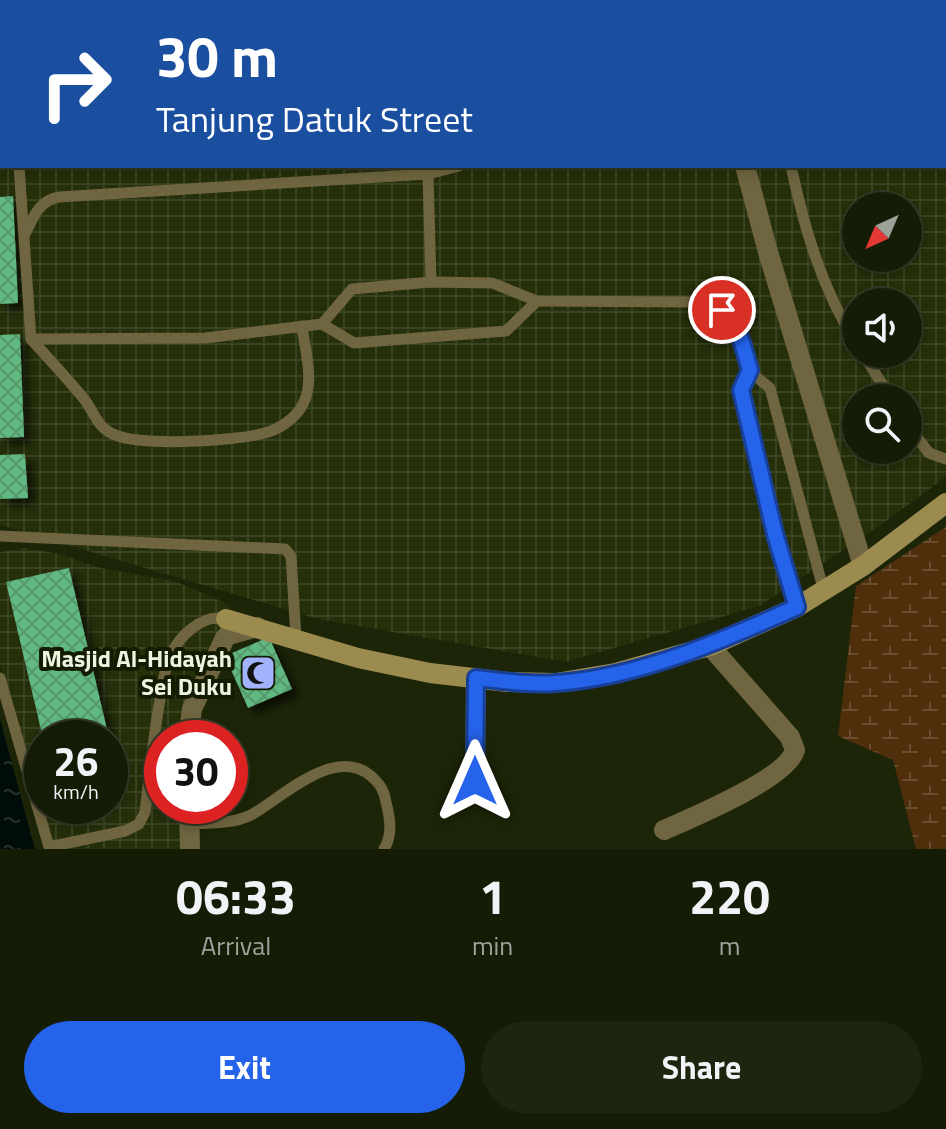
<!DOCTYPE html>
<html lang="en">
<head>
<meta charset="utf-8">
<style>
  body { margin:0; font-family:"Titillium Web",sans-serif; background:#1e250f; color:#f1f3f6; height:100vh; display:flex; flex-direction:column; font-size:30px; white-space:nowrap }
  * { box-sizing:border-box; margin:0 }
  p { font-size:26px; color:#9da19a }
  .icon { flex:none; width:44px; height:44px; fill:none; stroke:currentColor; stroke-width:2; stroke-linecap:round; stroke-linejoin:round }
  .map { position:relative; height:849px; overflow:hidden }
  .drawer { display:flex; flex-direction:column; background:#151c05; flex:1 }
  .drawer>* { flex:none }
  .hud { position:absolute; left:0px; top:0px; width:946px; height:168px; box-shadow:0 4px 12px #0003,0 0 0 2px #343a27; background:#1a4fa0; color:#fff; overflow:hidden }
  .needle { width:52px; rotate:224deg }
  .buttons { position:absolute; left:842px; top:192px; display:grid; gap:16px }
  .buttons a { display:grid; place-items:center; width:80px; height:80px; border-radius:50%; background:#151c05; box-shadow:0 4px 12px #0003,0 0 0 2px #343a27; font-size:40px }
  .speed { position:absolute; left:24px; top:720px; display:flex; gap:16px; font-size:40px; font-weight:700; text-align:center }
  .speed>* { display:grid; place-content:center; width:104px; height:104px; border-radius:50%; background:#151c05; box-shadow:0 4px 12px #0003,0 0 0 2px #343a27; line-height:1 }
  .speed small { font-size:20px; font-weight:400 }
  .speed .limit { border:12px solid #d22; background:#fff; color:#111 }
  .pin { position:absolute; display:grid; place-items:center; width:68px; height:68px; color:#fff; margin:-34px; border:4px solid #fff; border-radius:50%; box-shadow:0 2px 8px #0007 }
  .me { position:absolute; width:88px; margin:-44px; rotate:0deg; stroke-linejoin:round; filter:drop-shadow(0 0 6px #0008) }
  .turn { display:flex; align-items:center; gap:28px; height:168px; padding:0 24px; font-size:36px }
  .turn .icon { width:104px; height:104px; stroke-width:2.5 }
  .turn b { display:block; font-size:56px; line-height:68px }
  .eta { display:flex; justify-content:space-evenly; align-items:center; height:136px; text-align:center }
  .eta b { font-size:48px; font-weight:700; line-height:56px }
  .primary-button { display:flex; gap:16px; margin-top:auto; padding:16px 24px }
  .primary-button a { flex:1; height:92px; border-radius:48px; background:#2563eb; color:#fff; font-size:32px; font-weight:700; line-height:92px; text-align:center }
  .primary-button a+a { background:#1e250f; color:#f1f3f6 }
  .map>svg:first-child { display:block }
  .industrial { fill:url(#industrial-grid); fill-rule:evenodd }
  .wetland { fill:url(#wetland-marsh) }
  .water { fill:url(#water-ripples) }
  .building { fill:url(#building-cross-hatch); filter:url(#shadow) }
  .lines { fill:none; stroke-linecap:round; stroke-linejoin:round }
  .lane { stroke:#6f6540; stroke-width:11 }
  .street { stroke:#6f6540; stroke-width:20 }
  .secondary { stroke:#9c8b4f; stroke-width:20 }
  .route-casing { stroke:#184099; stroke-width:20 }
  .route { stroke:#2563eb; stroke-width:14 }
  .labels { text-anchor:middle; stroke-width:8; stroke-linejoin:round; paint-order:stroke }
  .poi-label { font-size:24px; font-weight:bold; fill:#edf4e2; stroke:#131b01; text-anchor:end }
</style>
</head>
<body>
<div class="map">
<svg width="946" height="849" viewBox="0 0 946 849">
  <defs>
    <pattern id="industrial-grid" width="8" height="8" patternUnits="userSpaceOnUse" patternTransform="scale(2)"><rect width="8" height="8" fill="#252f0a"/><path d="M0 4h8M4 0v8" fill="none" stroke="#3a4422"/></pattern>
    <pattern id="wetland-marsh" width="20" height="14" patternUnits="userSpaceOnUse" patternTransform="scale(2)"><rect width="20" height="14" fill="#4e2e0b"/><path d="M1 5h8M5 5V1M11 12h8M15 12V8" fill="none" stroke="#684d2e"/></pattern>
    <pattern id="water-ripples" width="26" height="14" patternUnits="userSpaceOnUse" patternTransform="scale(2)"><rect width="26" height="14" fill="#000d0b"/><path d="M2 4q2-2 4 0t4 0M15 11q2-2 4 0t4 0" fill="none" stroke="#26312e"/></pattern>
    <pattern id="building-cross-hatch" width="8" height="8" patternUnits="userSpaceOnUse" patternTransform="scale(2)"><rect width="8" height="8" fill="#5fb980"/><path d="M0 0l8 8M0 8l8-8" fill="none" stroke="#58976e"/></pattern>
    <filter id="shadow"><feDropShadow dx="7" dy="7" stdDeviation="4" flood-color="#0009"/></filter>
  </defs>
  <rect width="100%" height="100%" fill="#1c2507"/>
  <g class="industrial">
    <path d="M0,0H946V477L878,527L759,606L566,662L318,619L0,525ZM2,2H944V166H2ZM856,206H908V258H856ZM856,302H908V354H856ZM856,398H908V450H856Z"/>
    <path d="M26,548L64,555L96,567L177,582L230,605L184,738H162V806H183V849H46L0,664V552ZM42,738H110V806H42Z"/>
  </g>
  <polygon class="wetland" points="946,527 946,849 916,849 893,760 838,736 856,586"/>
  <polygon class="water" points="0,719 33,842 35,849 0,849"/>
  <g class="building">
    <polygon points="13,196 18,303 0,304 0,197"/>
    <polygon points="20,334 24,437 0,438 0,335"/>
    <polygon points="25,454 28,498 0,499 0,455"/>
    <polygon points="69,568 109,738 43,738 6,582"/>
    <polygon points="269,637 292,689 248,708 225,656"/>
    <polygon points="111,745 119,777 110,779 110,746"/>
  </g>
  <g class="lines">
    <g class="lane">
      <polyline points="448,0 448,2"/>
      <polyline points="776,2 776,0"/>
      <polyline points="0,140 2,141"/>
      <polyline points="19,166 31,339 205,338 322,324 354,343 506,331 537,301"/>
      <path d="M791,166C804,228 822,289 856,343"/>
      <polyline points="428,174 459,166"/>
      <path d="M25,234C34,217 38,201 59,197L428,174L431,282"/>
      <path d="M322,324L352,289L431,282L492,283L537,301L692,302C729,307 734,319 744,351C746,357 748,365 751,370C755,377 764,383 770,388L824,592"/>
      <path d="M31,339C49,359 67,378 84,399C93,410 96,424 109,432C134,448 235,441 265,433C280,429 296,418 303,404C315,382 305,350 302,326"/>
      <polyline points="863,354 891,398"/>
      <polyline points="750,370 741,390 775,534 797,607"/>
      <polyline points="908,426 929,453 946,459"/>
      <polyline points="0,536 285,549 291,556 296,638"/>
      <path d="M0,678L49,847L125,831L139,824L145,812C150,771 154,729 162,689C164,679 165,667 169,658C178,637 202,613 226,619"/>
      <path d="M190,824C209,823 233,824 251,815C282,798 334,745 371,776C380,784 384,790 386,802C390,818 393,835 384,849"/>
    </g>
    <g class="street">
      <polyline points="723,0 723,2"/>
      <polyline points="745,166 768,252 863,566"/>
      <polyline points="188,738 192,709 225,638 228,635 257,627"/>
      <polyline points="475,781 476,678"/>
      <polyline points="189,806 190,849"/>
      <path d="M664,830C691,818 788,778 795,750L790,737L710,646"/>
    </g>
    <polyline class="secondary" points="226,619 358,658 430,673 507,682 556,683 615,673 710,646 797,607 863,566 946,503"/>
  </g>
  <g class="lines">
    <defs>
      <path id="route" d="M475,781L476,678C502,681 530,685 556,683C640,677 721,641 797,607L775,534L741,390L750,370C743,348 740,324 722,310"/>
    </defs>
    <use href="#route" class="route-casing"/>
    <use href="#route" class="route"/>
  </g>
  <defs>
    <symbol id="mosque-square" viewBox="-11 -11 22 22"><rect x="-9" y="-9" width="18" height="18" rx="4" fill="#a2b2fd" stroke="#131b01"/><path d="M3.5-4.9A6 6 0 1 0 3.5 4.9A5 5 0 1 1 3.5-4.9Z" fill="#111"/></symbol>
  </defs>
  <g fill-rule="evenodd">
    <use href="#mosque-square" x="238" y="653" width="40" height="40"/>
  </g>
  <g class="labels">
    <g class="poi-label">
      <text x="232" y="667">Masjid Al-Hidayah<tspan x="232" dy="28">Sei Duku</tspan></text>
    </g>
  </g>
</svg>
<div class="buttons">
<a><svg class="needle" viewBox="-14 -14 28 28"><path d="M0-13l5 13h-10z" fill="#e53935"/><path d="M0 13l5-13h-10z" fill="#9da19a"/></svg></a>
<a><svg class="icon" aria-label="sound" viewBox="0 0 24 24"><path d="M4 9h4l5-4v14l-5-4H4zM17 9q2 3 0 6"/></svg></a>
<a><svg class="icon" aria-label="search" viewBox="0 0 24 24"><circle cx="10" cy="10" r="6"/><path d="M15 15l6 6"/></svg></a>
</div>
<div class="speed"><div>26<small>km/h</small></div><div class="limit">30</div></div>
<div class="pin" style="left:722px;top:310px;background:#d93025"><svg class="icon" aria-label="arrive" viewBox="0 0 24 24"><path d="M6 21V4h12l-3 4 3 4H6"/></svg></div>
<svg class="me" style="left:475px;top:781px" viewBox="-20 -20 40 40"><path d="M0-17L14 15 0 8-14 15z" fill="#2563eb" stroke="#fff" stroke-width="4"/></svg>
<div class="hud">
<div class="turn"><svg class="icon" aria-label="right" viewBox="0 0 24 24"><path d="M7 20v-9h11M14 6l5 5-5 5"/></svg><div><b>30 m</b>Tanjung Datuk Street</div></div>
</div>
</div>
<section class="drawer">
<div class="eta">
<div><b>06:33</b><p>Arrival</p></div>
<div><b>1</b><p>min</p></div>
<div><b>220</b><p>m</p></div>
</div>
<div class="primary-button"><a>Exit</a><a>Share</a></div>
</section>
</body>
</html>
